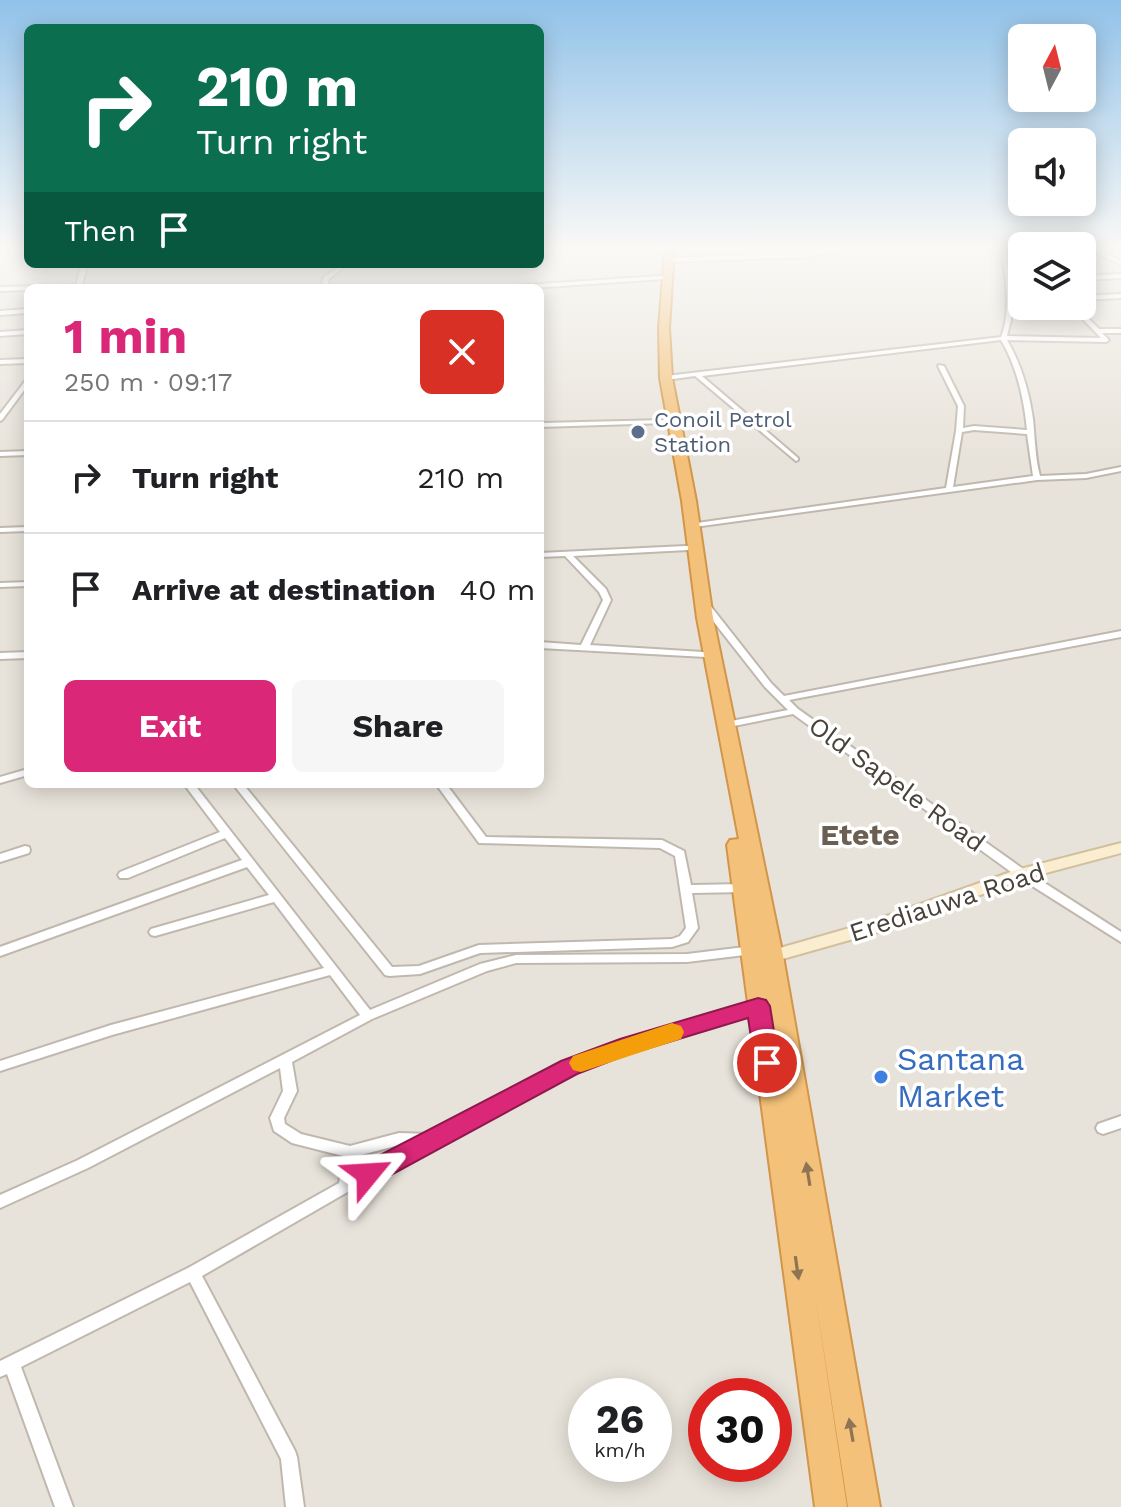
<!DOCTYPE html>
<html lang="en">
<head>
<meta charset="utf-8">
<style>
  body { margin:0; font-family:"Work Sans",sans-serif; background:#f6f6f6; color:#202124; height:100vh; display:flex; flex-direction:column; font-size:30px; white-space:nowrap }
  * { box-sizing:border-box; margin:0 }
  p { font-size:26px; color:#757577 }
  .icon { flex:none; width:44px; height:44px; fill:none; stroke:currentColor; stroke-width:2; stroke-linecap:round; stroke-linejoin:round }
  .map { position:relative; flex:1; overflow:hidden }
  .side { position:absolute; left:24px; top:284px; width:520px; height:504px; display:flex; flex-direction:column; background:#fff; border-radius:12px; box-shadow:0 4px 20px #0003 }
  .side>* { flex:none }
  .top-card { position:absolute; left:24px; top:24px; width:520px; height:244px; border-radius:12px; box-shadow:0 4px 20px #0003; background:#0b6e4f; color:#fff; overflow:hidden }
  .needle { width:52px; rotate:7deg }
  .tools { position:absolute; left:1008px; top:24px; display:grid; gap:16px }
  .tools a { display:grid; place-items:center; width:88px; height:88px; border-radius:12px; background:#fff; box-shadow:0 4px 20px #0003; font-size:40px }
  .speed { position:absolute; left:568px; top:1378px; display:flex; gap:16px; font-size:40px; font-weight:700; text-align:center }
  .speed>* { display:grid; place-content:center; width:104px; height:104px; border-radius:50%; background:#fff; box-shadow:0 4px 20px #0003; line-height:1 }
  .speed small { font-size:20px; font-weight:400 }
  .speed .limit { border:12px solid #d22; background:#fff; color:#111 }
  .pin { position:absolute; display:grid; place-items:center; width:68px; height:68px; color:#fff; margin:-34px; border:4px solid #fff; border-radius:50%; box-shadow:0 2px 8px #0007 }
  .me { position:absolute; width:88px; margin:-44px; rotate:63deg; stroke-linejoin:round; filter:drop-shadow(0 0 6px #0008) }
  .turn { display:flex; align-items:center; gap:28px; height:168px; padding:0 40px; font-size:36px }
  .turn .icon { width:104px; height:104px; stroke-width:2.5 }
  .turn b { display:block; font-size:56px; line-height:68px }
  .then { display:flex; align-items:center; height:76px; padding:0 40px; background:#0003; gap:16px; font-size:30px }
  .round { display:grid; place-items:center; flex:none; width:84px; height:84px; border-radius:12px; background:#f6f6f6 }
  .headline { display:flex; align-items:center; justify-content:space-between; height:136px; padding:0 40px }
  h1 { font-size:48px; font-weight:700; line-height:60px; color:#db2777 }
  .cta { display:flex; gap:16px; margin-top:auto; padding:16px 40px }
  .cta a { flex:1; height:92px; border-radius:12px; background:#db2777; color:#fff; font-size:32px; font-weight:700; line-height:92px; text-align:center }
  .cta a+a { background:#f6f6f6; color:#202124 }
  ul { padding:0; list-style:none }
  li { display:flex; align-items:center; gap:24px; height:112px; padding:0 40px; border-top:2px solid #e0e0e0 }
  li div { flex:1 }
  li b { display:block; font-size:30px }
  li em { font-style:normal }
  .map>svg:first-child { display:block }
  .residential { fill:#e8e3da; fill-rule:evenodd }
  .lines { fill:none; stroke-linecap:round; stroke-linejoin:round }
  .street-casing { stroke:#c0b8af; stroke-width:4 }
  .secondary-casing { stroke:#d0c09f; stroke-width:4 }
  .highway-casing { stroke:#d29549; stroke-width:4 }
  .street { fill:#fff; fill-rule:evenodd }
  .secondary { fill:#fbedd0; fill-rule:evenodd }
  .highway { fill:#f3c179; fill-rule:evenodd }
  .oneway { fill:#8d7553 }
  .route { fill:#db2777; stroke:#8e194d; stroke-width:2 }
  .slow { fill:#f59e0b }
  .service-dot { fill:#5c6f8a; stroke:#fff; stroke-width:3 }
  .shop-dot { fill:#3f7fe0; stroke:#fff; stroke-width:3 }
  .labels { text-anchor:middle; stroke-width:7; stroke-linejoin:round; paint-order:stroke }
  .far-service-label { font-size:22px; fill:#4e5e75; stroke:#fff; text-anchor:start }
  .street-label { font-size:26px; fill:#49423a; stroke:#fff }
  .quarter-label { font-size:30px; font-weight:bold; fill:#6a5f52; stroke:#fff }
  .near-shop-label { font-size:32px; fill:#366cbe; stroke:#fff; text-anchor:start }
</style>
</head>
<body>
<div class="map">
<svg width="1121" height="1507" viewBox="0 0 1121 1507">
  <rect width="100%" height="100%" fill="#f5f1ec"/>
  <path class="residential" d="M0,250H28V264H540V250H1022V306H1082V250H1121V1507H0ZM28,288H540V784H28ZM586,1396H654V1464H586ZM706,1396H774V1464H706Z"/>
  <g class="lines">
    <defs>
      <g id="street">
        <polygon points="540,250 545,250 545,256 541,256"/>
        <polygon points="835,250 852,250 804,257 670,262 667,260 670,258 804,253"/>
        <path d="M1002,250H1007L1008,262H1022V266L1009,265L1010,278L1022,279V283L1010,281L1012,299L1022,298V302H1012L1011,320L1007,336L1101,338L1070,306H1076L1099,329H1121V333H1102L1109,340L1106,342L1007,340C1021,364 1029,391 1033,419C1035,438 1035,457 1040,476L1086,474L1121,467V471L1086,478L1037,480L687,528V524H690L946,488L956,431L958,406L938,366L939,365L944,366L964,406L963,428L974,426L1027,430C1024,399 1017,367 1001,340L702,376L798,458V460L796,461L695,376L666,380L663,378L666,376L1001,337C1012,309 1005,277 1002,250ZM974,430L1027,434L1033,476L953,487L962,432Z"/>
        <polygon points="1092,250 1098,250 1121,261 1121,265"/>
        <polygon points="82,264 88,264 81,288 28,288 28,290 0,291 0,287 76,285"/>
        <polygon points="342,264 348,264 329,279 327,288 321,288 324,277"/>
        <polygon points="1121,274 1121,278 1082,280 1082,276"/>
        <polygon points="662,276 665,278 664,279 532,288 504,288 507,286"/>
        <polygon points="1121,294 1121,298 1082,300 1082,296"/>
        <polygon points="28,309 28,313 0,315 0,311"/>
        <polygon points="28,330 28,334 0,336 0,332"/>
        <polygon points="28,359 28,363 0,364 0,360"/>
        <polygon points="28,379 28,385 2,420 0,421 0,414 26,380"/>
        <polygon points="665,420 667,421 667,423 540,427 540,423"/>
        <polygon points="28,451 28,455 0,456 0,452"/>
        <polygon points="28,527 28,531 0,532 0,528"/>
        <polygon points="685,546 688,546 688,550 573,556 606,589 611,600 590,645 703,652 706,653 708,655 706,657 540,648 540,642 581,645 603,600 599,592 565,556 540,557 540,553"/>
        <polygon points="28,582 28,586 0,587 0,583"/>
        <polygon points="702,598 705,599 771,683 784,696 1121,631 1121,637 789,700 798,709 1026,871 1121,932 1121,942 1018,877 793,714 724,728 721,727 719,725 721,723 788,710 765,687 699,603 698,601"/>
        <polygon points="28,652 28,658 0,659 0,653"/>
        <polygon points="28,769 28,775 0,783 0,777"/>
        <path d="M184,784H194L370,1010L480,964L516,955L687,954L753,946L757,947L759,950L757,953L753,954L687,962L516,963L487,971L372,1019L292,1062L297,1091L284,1118L285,1124L301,1134L350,1146L399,1133L431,1134L564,1064L615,1044L758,1001L762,1003L764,1006L762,1009L624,1052L574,1072L351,1190L202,1276L295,1451L297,1457L304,1507H286L281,1459L190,1282L21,1367L73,1507H55L7,1374L0,1377V1361L188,1268L339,1183L343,1156L292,1143L274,1131L270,1118L283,1091L280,1068L88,1168L0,1208V1195L78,1160L360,1015L330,975L112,1035L0,1071V1061L111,1025L324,968L274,902L155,936L151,935L149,932L151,929L269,895L247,867L0,956V947L242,860L225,838L128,878H120L118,875L120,872L220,832ZM399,1145H411L354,1175L357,1156Z"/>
        <polygon points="233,784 243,784 392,967 419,966 479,945 672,939 680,936 686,928 675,856 660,848 479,843 436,784 446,784 486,837 662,840 684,851 691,885 745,884 749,885 751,888 749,891 745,892 692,893 698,928 688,942 672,947 480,953 420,974 389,976 385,975"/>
        <polygon points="25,846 29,847 30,850 29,853 0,862 0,854"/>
        <polygon points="1121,1116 1121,1128 1103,1134 1098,1132 1096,1128 1098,1124"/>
      </g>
      <polygon id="secondary" points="1121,843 1121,853 1027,878 878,932 772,962 766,960 764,956 766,952 867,923 1016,870"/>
      <polygon id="highway" points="665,250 674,250 669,328 672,378 696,501 713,618 783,956 880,1507 848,1507 815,1294 847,1507 815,1507 727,845 730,840 739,839 697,618 682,501 660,378 659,328"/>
    </defs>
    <use href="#street" class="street-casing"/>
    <use href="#secondary" class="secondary-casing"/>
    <use href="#highway" class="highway-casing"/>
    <use href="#street" class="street"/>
    <use href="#secondary" class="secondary"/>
    <use href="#highway" class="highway"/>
  </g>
  <defs><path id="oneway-solid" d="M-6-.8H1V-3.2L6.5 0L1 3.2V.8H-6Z" transform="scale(2)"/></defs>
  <g class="oneway">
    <use href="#oneway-solid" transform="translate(808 1174) rotate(-99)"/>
    <use href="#oneway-solid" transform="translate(797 1268) rotate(82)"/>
    <use href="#oneway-solid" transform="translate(851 1430) rotate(-100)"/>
  </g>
  <linearGradient id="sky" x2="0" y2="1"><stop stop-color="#91c2e9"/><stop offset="0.54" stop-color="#faf9f6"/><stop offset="1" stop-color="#faf9f6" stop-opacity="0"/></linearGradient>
  <rect width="1121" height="461" fill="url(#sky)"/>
  <polygon class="route" points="758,998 766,1000 770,1006 779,1063 775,1069 767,1072 758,1069 755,1063 748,1018 626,1055 577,1074 378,1182 368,1185 359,1182 355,1174 359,1166 561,1061 620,1039"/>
  <polygon class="slow" points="672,1023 681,1026 684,1032 681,1039 581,1072 573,1070 569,1063 573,1056"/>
  <circle class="service-dot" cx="638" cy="432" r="8"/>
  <circle class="shop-dot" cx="881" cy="1077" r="8"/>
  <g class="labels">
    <g class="far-service-label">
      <text x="654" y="427">Conoil Petrol<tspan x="654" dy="25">Station</tspan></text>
    </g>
    <g class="street-label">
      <text transform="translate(897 784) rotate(36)" y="9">Old Sapele Road</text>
      <text transform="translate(947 902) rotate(-18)" y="9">Erediauwa Road</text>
    </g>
    <g class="quarter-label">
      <text x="860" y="845">Etete</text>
    </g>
    <g class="near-shop-label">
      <text x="897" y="1070">Santana<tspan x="897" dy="37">Market</tspan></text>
    </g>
  </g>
</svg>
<div class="tools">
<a><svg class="needle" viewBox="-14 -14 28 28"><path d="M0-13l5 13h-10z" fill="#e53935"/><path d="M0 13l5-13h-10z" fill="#757577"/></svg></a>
<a><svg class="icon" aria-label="sound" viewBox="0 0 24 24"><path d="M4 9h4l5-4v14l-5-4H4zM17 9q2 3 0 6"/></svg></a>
<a><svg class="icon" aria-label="layers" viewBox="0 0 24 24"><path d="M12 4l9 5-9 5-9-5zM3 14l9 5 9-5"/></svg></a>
</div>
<div class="speed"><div>26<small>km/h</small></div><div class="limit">30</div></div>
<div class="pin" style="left:767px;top:1063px;background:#d93025"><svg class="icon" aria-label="arrive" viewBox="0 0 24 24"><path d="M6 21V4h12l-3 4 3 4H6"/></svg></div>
<svg class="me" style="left:368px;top:1174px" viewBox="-20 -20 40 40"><path d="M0-17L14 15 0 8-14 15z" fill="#db2777" stroke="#fff" stroke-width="4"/></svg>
<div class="top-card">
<div class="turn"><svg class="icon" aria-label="right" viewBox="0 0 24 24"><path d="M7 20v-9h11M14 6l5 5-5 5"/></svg><div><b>210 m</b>Turn right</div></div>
<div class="then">Then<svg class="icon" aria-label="arrive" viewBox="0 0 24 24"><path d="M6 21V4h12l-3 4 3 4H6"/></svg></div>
</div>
<section class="side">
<div class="headline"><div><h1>1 min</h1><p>250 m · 09:17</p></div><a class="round" style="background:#d93025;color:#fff"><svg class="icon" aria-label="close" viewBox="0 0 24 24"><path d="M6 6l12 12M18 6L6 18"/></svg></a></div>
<ul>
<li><svg class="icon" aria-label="right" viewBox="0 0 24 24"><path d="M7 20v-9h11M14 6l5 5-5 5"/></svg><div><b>Turn right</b></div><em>210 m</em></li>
<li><svg class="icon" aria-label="arrive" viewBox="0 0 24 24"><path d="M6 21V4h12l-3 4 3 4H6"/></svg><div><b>Arrive at destination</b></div><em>40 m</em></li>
</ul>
<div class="cta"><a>Exit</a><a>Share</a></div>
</section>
</div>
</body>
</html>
